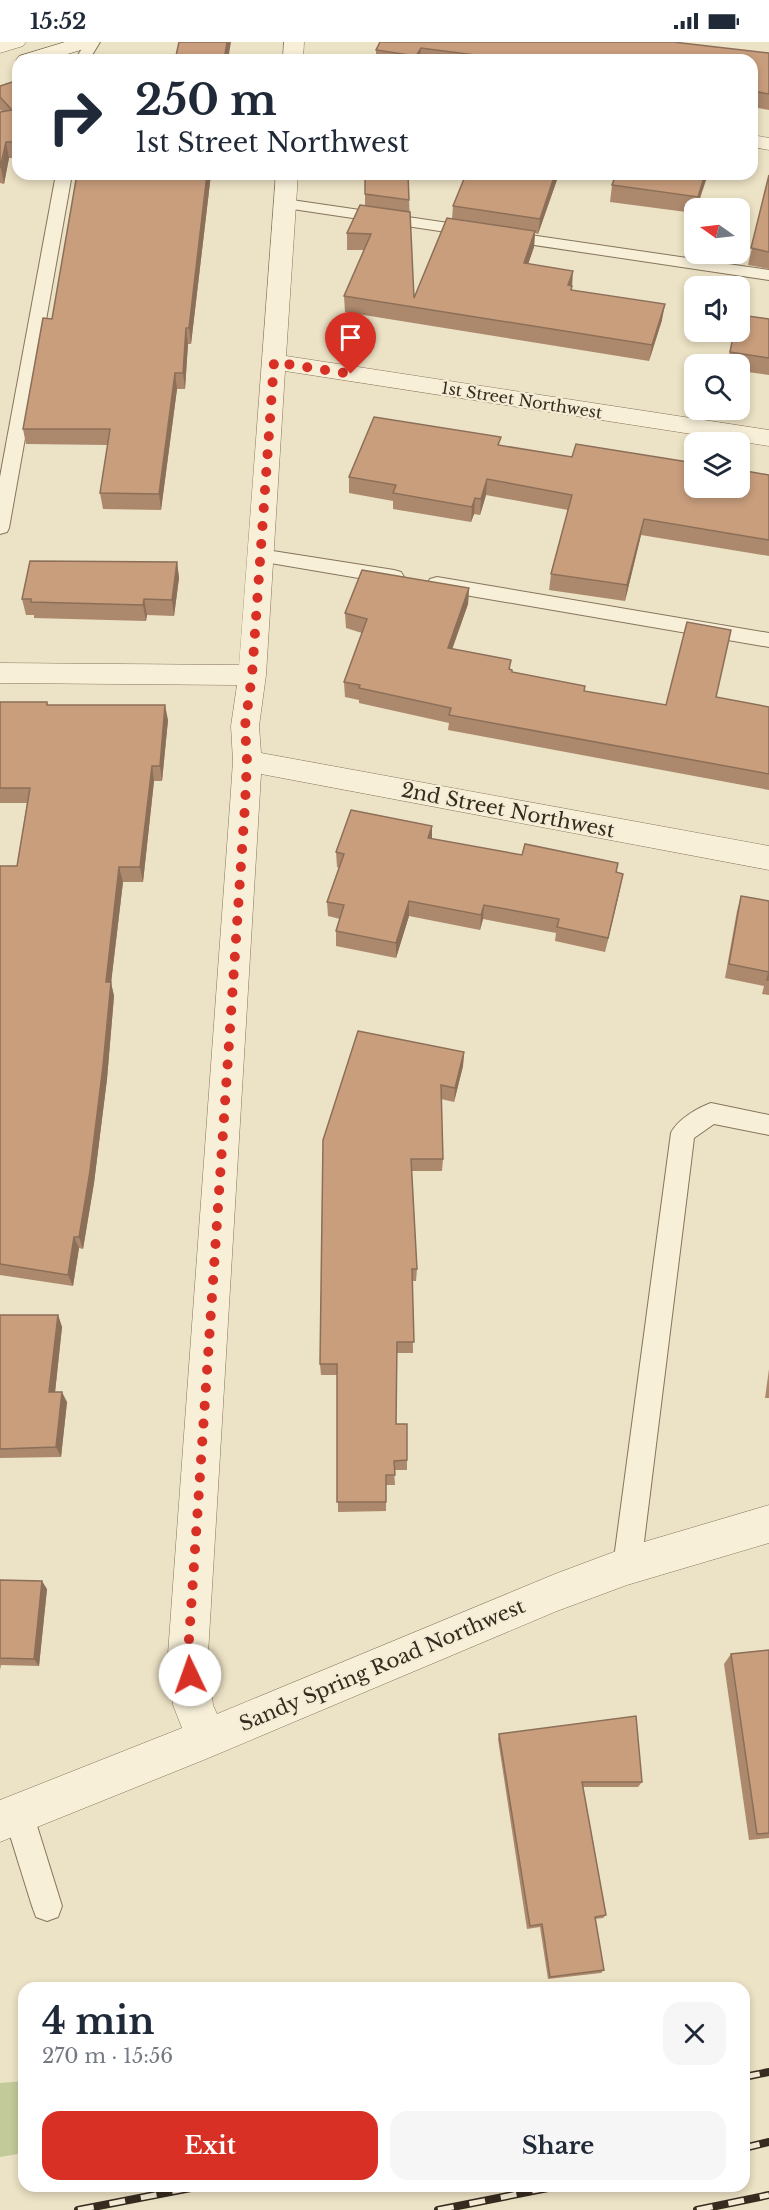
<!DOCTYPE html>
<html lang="en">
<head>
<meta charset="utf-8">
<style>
  body { margin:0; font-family:"Libre Baskerville",serif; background:#f6f6f7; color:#1f2937; height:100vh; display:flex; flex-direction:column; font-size:22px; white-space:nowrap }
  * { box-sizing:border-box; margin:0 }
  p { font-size:20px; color:#747a83 }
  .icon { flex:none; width:33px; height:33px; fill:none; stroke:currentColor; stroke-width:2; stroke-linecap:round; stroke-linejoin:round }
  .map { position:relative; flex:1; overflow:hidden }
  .panel { position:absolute; left:18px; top:1940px; width:732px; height:210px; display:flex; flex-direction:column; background:#fff; border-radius:18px; box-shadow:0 3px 9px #0003 }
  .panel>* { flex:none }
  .guide { position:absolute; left:12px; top:12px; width:746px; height:126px; border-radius:18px; box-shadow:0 3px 9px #0003; background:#fff; color:#1f2937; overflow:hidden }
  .needle { width:39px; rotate:284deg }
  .tools { position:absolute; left:684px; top:156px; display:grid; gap:12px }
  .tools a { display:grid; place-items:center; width:66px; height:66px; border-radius:12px; background:#fff; box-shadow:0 3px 9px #0003; font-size:30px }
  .pin { position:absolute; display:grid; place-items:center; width:51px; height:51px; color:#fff; margin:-62px -26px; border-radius:50% 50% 50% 0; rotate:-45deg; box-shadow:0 0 6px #0007 }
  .pin .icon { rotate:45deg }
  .me { position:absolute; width:66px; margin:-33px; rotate:357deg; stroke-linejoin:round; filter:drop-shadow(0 0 4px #0008) }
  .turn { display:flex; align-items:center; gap:21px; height:126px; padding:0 24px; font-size:27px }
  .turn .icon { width:78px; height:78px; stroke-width:2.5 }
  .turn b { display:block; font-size:42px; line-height:51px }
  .round { display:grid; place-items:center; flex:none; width:63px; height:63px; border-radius:18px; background:#f6f6f7 }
  .headline { display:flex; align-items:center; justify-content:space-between; height:102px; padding:0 24px }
  h1 { font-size:36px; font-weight:800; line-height:45px }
  .button { display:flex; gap:12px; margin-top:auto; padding:12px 24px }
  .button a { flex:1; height:69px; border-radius:18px; background:#d93025; color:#fff; font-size:24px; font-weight:800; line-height:69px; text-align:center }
  .button a+a { background:#f6f6f7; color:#1f2937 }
  .status { display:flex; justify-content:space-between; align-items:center; height:42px; padding:0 30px; background:#fff; direction:ltr }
  .status svg { height:16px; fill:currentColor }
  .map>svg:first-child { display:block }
  .green { fill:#c2ca99 }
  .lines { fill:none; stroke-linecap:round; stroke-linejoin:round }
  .lane-casing { stroke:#86745c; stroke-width:2 }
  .street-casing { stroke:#86745c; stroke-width:1 }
  .secondary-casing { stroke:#68553f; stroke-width:1 }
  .lane { fill:#f7efd8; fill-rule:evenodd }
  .street { fill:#f7efd8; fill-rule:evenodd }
  .secondary { fill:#f7efd8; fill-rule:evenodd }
  .rail-casing { stroke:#372b1f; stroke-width:8 }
  .rail { stroke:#f4ecd4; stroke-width:5; stroke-dasharray:16; stroke-linecap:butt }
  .wall { fill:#ac886c }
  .shaded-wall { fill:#8c6f58 }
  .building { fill:#c89e7d; stroke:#8c6f58; stroke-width:1.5 }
  .route { stroke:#d93025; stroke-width:10; stroke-dasharray:0 18 }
  .labels { text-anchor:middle; stroke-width:4.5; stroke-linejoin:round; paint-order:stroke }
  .far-street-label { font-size:16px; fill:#372b1f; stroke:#f4ecd4 }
  .street-label { font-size:20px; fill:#372b1f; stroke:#f4ecd4 }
</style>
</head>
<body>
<div class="status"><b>15:52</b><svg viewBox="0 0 49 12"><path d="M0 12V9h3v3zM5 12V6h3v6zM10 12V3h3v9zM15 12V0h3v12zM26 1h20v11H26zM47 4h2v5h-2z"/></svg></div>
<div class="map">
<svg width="769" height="2168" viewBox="0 0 769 2168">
  <rect width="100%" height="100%" fill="#ece2c5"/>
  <polygon class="green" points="24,2039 24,2111 0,2115 0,2041"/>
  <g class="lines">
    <defs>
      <g id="lane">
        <polygon points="86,0 100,0 89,18 75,18"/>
        <polygon points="56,132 72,132 9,486 7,490 0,492 0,435"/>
        <polygon points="285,157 769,228 769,238 279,165 277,162 279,159"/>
        <polygon points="260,507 394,528 401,530 404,535 401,540 394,542 253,518 250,513 253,508"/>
        <polygon points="437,535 769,591 769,605 430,547 427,542 430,537"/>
        <path d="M711,1061L769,1073V1093L714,1082L694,1096L641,1524L637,1534L627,1538L617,1534L613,1524L671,1091C677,1078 697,1066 711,1061Z"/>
        <polygon points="18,1756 29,1760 33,1771 62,1864 58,1875 47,1879 36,1875 32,1864 3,1771 7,1760"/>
      </g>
      <g id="street">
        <polygon points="0,0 26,0 23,4 0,11"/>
        <polygon points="284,0 304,0 303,18 283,18"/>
        <polygon points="752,93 769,96 769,108 752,105"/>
        <polygon points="276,132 298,132 286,314 769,388 769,404 285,329 266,633 259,684 261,711 769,804 769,828 261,732 208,1612 213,1663 217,1672 555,1532 627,1505 769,1463 769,1501 627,1543 557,1569 206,1717 0,1800 0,1758 182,1686 173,1663 168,1612 230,763 233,719 231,684 237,643 0,641 0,621 239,623"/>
      </g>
      <polygon id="secondary" points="65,0 97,0 94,4 48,18 18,18 18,21 16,18 19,14"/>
    </defs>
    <use href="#lane" class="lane-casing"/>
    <use href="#street" class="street-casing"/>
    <use href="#secondary" class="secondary-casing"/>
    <use href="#lane" class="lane"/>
    <use href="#street" class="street"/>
    <use href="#secondary" class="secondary"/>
    <defs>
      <g id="rail">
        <polyline points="744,2035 769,2030"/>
        <polyline points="744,2106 769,2100"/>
        <polyline points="78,2168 201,2144"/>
        <polyline points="438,2168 558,2144"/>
        <polyline points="697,2168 769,2153"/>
      </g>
    </defs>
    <use href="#rail" class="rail-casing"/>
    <use href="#rail" class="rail"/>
  </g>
  <g class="wall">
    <polygon points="380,0 769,11 769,68 752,65 752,18 376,18 376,8"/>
    <polygon points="18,38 18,116 9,116 4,142 0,141 0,70 2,69 0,68 0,44"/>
    <polygon points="211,132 191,302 188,302 185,347 177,347 161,468 103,467 100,451 108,403 26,402 23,387 52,277"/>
    <polygon points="365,132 409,158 414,256 452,177 453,164 466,132 559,132 538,192 535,191 534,205 528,222 572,244 572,248 662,278 649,319 345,270 344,254 364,208 347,208 347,191 365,164"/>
    <polygon points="616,132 708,132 697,166 694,166 694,171 610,160 612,143"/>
    <polygon points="769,133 769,227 748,223"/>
    <polygon points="769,277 769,333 740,329 740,322 727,322 734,290"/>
    <polygon points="500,404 572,415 769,433 769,514 641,493 625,559 549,548 551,532 568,468 486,453 480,473 474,472 471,480 393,467 393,459 349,451 349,435"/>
    <polygon points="177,520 179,536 174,574 147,573 146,579 34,576 34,573 26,573 22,557"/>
    <polygon points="469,546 468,562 452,607 511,628 512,630 585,644 584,649 666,663 716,655 769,665 769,748 448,688 449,681 359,661 359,658 345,655 344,640 362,591 346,586 345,571"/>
    <polygon points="0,660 47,660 48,663 168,678 162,739 154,739 143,840 123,840 111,941 114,954 107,1037 94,1141 83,1207 79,1206 73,1244 0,1233 0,824 17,824 27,761 0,761"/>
    <polygon points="432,797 616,830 620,847 605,910 555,899 556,891 483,877 480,888 409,874 396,916 336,904 336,889 340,877 328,874 327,860 339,826 337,825 336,810"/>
    <polygon points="741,854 769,859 769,953 762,952 764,944 725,936 737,869"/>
    <polygon points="464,1010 463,1024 454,1060 441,1057 443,1117 442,1129 412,1129 417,1227 416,1239 412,1239 413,1311 397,1311 396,1382 407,1382 407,1428 394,1428 395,1443 386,1443 386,1469 338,1470 337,1333 321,1333 320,1322 323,1098"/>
    <polygon points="0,1273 58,1273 62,1285 55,1350 67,1360 61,1415 0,1416"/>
    <polygon points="769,1327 769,1356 765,1356"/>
    <polygon points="0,1538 47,1547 39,1624 1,1623 0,1628"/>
    <polygon points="769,1608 769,1796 749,1798 724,1622 731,1612"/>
    <polygon points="499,1692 642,1740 638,1745 583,1745 606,1873 603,1876 595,1877 604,1928 601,1931 548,1937 540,1885 527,1887 498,1697"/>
  </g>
  <g class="shaded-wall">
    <polygon points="227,0 231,0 228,18 224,18"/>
    <polygon points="421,6 420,18 416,18 416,14"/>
    <polygon points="6,100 9,116 4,142 1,126"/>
    <polygon points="207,132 211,132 191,302 189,286"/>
    <polygon points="555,132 559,132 538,192 540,177"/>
    <polygon points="705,132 708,132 696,166 698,155"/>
    <polygon points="535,189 534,205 523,237 524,221"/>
    <polygon points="573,229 572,245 568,243"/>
    <polygon points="665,262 662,278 649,319 652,303"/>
    <polygon points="186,286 188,302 185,347 183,331"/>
    <polygon points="175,331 177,347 161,468 159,452"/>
    <polygon points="487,437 486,453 480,473 481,457"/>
    <polygon points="475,456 474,472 471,480 472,465"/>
    <polygon points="644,477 641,493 625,559 627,543"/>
    <polygon points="177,520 179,536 174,574 172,558"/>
    <polygon points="469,546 468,562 447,622 448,606"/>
    <polygon points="144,557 147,573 146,579 143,563"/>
    <polygon points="165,663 168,678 162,739 160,724"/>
    <polygon points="152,724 154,739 143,840 140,825"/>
    <polygon points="432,784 432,799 428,796"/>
    <polygon points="119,825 123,840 111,941 114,954 107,1037 94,1141 83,1207 79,1195 106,940"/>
    <polygon points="623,832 620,847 605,910 608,896"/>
    <polygon points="409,859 409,874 396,916 396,901"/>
    <polygon points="484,863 483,877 480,888 481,873"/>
    <polygon points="464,1010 463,1024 454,1060 455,1046"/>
    <polygon points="74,1195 79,1206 73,1244 68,1233"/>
    <polygon points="58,1273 62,1285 54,1360 49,1350"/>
    <polygon points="62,1350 67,1360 61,1415 56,1405"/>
    <polygon points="42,1539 47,1547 39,1624 34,1617"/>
  </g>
  <g class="building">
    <polygon points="179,0 227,0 224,18 175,18"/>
    <polygon points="380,0 673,0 769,11 769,52 752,49 752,18 513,18 421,6 416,14 376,8"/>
    <polygon points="18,38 18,100 6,100 0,126 0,70 12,68 0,55 0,44"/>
    <polygon points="77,132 207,132 189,286 186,286 183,331 175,331 159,452 100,451 110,387 23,387 43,276 52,277"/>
    <polygon points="365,132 408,132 409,158 365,152"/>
    <polygon points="466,132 555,132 540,177 453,164"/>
    <polygon points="616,132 705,132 698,155 612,143"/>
    <polygon points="769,133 769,210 751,206"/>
    <polygon points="360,163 410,170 414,256 447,176 535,189 524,221 573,229 568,243 572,244 571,248 665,262 652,303 344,254 371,192 347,191"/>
    <polygon points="740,273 769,277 769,316 730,310 734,290 740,290"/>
    <polygon points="374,375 501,395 498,403 572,415 576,402 694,421 694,446 740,446 740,428 769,433 769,498 644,477 627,543 551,532 572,453 487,437 481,457 475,456 472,465 393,451 396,443 349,435"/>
    <polygon points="30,519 177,520 172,558 144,557 143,563 31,560 31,557 22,557"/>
    <polygon points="362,528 469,546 448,606 511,618 509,627 512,628 512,630 585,644 584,649 666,663 687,580 731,588 716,655 769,665 769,732 449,673 451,666 359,646 360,643 344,640 367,577 345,571"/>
    <polygon points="0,660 47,660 47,663 165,663 160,724 152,724 140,825 119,825 106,940 111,940 103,1024 90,1129 79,1195 74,1195 68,1233 0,1222 0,824 17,824 30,746 0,746"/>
    <polygon points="351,768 432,784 428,796 522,813 525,802 618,821 616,830 623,832 608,896 557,885 559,877 484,863 481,873 409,859 396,901 336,889 344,863 327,860 344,812 336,810"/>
    <polygon points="741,854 769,859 769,938 767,938 769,930 729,922"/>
    <polygon points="358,989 464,1010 455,1046 441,1043 443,1117 411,1117 417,1227 412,1227 414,1300 397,1300 396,1382 407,1382 407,1418 394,1419 395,1433 386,1433 386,1460 337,1460 337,1322 320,1322 323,1098"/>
    <polygon points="0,1273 58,1273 49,1350 62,1350 56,1405 0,1407"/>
    <polygon points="0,1538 42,1539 34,1617 0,1616"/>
    <polygon points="769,1608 769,1791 757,1792 731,1612"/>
    <polygon points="636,1674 642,1740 582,1740 606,1873 595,1875 604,1928 550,1935 542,1882 530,1884 499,1692"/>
  </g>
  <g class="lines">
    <polyline class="route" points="190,1633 188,1612 245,763 247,719 245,684 252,633 274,320 351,332"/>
  </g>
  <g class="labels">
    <g class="far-street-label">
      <text transform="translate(522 358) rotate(9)" y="6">1st Street Northwest</text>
    </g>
    <g class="street-label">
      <text transform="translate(508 768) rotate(11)" y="7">2nd Street Northwest</text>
      <text transform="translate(382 1623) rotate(-23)" y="7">Sandy Spring Road Northwest</text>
    </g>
  </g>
</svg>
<div class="tools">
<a><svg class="needle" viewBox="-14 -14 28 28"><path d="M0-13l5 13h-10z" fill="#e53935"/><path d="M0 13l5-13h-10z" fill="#747a83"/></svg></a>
<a><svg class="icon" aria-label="sound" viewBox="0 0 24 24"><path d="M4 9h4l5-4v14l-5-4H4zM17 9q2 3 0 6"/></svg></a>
<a><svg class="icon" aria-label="search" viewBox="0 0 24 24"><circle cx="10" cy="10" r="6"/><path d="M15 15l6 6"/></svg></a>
<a><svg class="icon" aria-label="layers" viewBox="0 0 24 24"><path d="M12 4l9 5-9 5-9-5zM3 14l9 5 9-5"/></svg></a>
</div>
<div class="pin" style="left:351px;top:332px;background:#d93025"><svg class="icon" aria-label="arrive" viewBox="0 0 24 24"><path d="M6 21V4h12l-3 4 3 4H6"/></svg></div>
<svg class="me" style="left:190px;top:1633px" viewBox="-20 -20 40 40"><circle r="19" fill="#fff"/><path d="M0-13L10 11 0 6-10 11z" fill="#d93025"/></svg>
<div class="guide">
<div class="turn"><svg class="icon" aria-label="right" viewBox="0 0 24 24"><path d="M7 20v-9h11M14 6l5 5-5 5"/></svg><div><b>250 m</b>1st Street Northwest</div></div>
</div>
<section class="panel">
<div class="headline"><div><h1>4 min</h1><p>270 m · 15:56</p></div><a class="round"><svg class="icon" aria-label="close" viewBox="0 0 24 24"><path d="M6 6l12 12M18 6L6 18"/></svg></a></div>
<div class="button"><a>Exit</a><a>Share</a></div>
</section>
</div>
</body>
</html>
